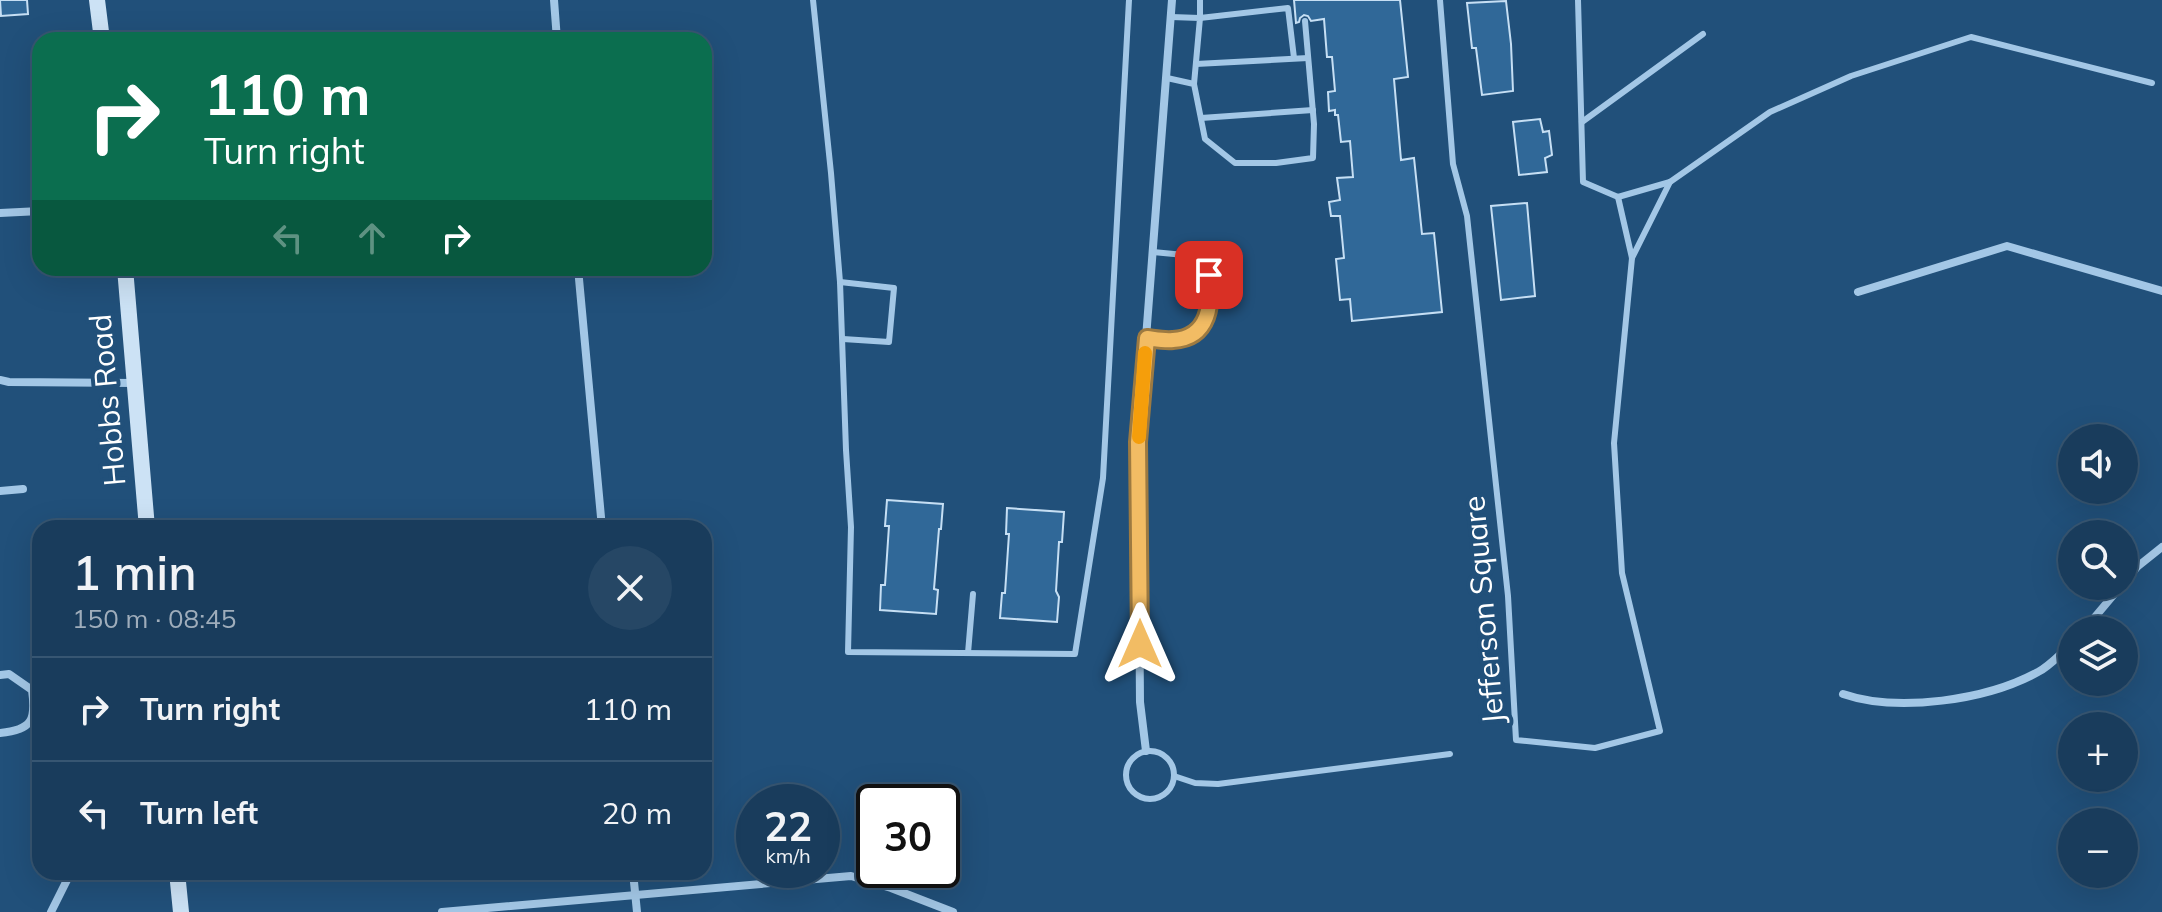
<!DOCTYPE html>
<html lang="en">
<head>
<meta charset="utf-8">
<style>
  body { margin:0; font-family:Mulish,sans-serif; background:#264765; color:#f1f3f6; height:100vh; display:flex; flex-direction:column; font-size:30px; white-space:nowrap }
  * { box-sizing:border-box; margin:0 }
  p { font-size:26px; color:#9fadbb }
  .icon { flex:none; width:44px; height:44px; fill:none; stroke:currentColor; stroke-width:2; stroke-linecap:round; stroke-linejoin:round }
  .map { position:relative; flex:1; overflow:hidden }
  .panel { position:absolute; left:32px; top:520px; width:680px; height:360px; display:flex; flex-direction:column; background:#193c5c; border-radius:24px; box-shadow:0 8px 32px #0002,0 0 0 2px #375672 }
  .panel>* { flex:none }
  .hud { position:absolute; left:32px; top:32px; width:680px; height:244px; border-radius:24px; box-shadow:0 8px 32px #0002,0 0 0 2px #375672; background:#0b6e4f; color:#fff; overflow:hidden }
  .buttons { position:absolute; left:2058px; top:424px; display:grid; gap:16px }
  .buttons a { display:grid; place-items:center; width:80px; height:80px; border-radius:50%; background:#193c5c; box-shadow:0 8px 32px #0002,0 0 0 2px #375672; font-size:40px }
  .speed { position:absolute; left:736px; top:784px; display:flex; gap:16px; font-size:40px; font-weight:700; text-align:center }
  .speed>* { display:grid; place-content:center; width:104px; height:104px; border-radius:50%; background:#193c5c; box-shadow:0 8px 32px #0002,0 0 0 2px #375672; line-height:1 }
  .speed small { font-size:20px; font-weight:400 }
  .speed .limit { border:4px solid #111; border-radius:12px; background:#fff; color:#111 }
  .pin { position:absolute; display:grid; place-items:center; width:68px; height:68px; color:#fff; margin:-34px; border-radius:16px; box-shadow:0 4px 12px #0006 }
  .me { position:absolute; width:88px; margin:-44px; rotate:0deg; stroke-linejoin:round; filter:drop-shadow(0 0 6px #0008) }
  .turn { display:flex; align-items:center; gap:28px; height:168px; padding:0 40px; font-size:36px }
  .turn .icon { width:104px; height:104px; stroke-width:2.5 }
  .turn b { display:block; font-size:56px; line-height:68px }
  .lanes { display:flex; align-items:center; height:76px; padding:0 40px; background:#0003; justify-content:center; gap:40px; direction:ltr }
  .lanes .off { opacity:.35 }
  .round { display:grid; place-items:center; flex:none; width:84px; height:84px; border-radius:42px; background:#264765 }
  .head { display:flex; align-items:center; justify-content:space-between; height:136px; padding:0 40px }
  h1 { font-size:48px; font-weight:600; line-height:60px }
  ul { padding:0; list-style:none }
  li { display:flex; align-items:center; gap:24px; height:104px; padding:0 40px; border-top:2px solid #375672 }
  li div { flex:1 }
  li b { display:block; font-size:30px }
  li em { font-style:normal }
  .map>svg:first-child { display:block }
  .building { fill:#306898; stroke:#c6dff4; stroke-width:2 }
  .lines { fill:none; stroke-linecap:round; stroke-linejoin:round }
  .lane { stroke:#a3c7e6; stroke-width:6 }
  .street { stroke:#a3c7e6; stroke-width:8 }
  .secondary { stroke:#cce2f5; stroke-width:16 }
  .route-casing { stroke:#9d7a41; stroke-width:20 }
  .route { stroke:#f2bc64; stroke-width:14 }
  .slow { stroke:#f59e0b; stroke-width:14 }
  .labels { text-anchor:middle; stroke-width:8; stroke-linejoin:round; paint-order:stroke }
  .street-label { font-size:30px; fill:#fff; stroke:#21507a }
</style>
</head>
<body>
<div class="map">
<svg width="2162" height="912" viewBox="0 0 2162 912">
  <rect width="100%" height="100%" fill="#21507a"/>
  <g class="building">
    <polygon points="0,0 27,0 28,14 1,16"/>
    <polygon points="1294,0 1400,0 1408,77 1394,79 1401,160 1414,158 1422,234 1434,233 1442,312 1352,321 1350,299 1340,300 1336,259 1344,258 1340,216 1331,216 1329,202 1340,200 1337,178 1353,177 1350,141 1341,142 1338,115 1335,115 1335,110 1329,111 1328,92 1335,91 1332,57 1327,57 1324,19 1311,21 1308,16 1304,15 1300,18 1299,22 1296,23"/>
    <polygon points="1506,1 1511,44 1513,91 1482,95 1476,48 1472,48 1467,3"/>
    <polygon points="1540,119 1543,132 1549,131 1552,155 1545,158 1547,172 1519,175 1513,122"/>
    <polygon points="1527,203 1535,296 1501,300 1491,206"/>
    <polygon points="887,500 943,504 941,529 939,529 934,589 938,590 936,614 880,610 881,585 885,585 889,526 885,526"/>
    <polygon points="1007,508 1064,512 1062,542 1059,542 1056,591 1059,597 1057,622 1000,618 1002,593 1005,593 1009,534 1006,534"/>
  </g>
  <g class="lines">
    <g class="lane">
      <polyline points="813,0 831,173 840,282 846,450 851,527 848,652 1075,654 1103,478 1129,0"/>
      <polyline points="1200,0 1200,18 1288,8 1294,58"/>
      <polyline points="1440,0 1453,164 1467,216 1508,596 1516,740 1595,748 1660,731 1622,573 1614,443 1632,258 1618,197"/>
      <polyline points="1578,0 1583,182 1618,197 1670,182 1770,112 1851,76 1971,37 2152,83"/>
      <polyline points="1171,17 1200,18 1194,84"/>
      <polyline points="1196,64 1308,58"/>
      <polyline points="1167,78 1194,84 1205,139 1235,163 1276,163 1313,158 1314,124 1305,21"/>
      <polyline points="1201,118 1313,110"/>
      <polyline points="1582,122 1703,34"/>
      <polyline points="1632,258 1670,182"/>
      <polyline points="840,282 894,288 889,342 843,339"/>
      <path d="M1147,338C1155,339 1165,341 1173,340C1210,338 1212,303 1209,275L1184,255L1153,252"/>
      <polyline points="968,653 973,594"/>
      <circle cx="1150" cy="775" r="24"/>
      <polyline points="1174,776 1195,783 1218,784 1450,754"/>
    </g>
    <g class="street">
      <polyline points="554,0 557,40"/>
      <polyline points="0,213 40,211"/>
      <polyline points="578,268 602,528"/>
      <polyline points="1858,292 2007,246 2162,291"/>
      <polyline points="0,380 9,382 134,383"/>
      <polyline points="0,491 23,489"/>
      <polyline points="2124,583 2137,567 2162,547"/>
      <polyline points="2084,630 2121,586"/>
      <path d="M0,675L9,674L32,690C36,719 33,730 0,733"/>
      <path d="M1843,694C1898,713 1987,700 2038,672C2050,666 2061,653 2072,644"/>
      <polyline points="1146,751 1140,702 1138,442 1172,0"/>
      <polyline points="633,872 637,912"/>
      <polyline points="51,912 71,872"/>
      <polyline points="442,912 851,876 891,888 953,912"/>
    </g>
    <g class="secondary">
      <polyline points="97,0 102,40"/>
      <polyline points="125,268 147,528"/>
      <polyline points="177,872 181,912"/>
    </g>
  </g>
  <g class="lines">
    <defs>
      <path id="route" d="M1140,644L1138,442L1147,338C1155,339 1165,341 1173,340C1210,338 1212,303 1209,275"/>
    </defs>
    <use href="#route" class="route-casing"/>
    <use href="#route" class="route"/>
    <polyline class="slow" points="1139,437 1145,353"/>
  </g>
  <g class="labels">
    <g class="street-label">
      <text transform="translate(108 400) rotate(-95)" y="10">Hobbs Road</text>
      <text transform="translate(1484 610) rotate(-95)" y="10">Jefferson Square</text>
    </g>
  </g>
</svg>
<div class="buttons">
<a><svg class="icon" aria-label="sound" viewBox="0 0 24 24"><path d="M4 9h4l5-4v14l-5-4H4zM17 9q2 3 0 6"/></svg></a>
<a><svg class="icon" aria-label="search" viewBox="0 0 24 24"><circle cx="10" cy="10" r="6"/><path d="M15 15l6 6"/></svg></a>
<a><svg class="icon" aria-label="layers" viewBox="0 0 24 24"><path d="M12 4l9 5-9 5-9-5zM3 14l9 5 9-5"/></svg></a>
<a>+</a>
<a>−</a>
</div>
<div class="speed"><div>22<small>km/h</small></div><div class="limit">30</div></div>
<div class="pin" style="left:1209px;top:275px;background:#d93025"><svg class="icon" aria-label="arrive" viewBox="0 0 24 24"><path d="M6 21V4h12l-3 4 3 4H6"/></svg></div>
<svg class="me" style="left:1140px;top:644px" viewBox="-20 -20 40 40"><path d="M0-17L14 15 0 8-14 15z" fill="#f2bc64" stroke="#fff" stroke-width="4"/></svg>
<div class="hud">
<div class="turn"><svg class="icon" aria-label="right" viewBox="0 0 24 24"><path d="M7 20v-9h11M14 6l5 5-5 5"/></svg><div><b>110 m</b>Turn right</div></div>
<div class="lanes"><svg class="icon off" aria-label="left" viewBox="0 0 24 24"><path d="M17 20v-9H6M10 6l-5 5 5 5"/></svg><svg class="icon off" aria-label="ahead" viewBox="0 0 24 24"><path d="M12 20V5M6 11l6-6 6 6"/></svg><svg class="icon" aria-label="right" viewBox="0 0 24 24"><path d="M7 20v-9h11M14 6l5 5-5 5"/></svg></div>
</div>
<section class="panel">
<div class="head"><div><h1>1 min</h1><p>150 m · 08:45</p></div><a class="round"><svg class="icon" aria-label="close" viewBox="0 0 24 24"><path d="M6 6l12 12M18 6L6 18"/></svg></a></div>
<ul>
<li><svg class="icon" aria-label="right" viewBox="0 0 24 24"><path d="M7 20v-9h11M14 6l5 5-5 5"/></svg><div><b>Turn right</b></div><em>110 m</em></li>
<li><svg class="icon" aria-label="left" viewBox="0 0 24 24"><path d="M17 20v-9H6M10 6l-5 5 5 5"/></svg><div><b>Turn left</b></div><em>20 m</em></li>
</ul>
</section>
</div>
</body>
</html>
